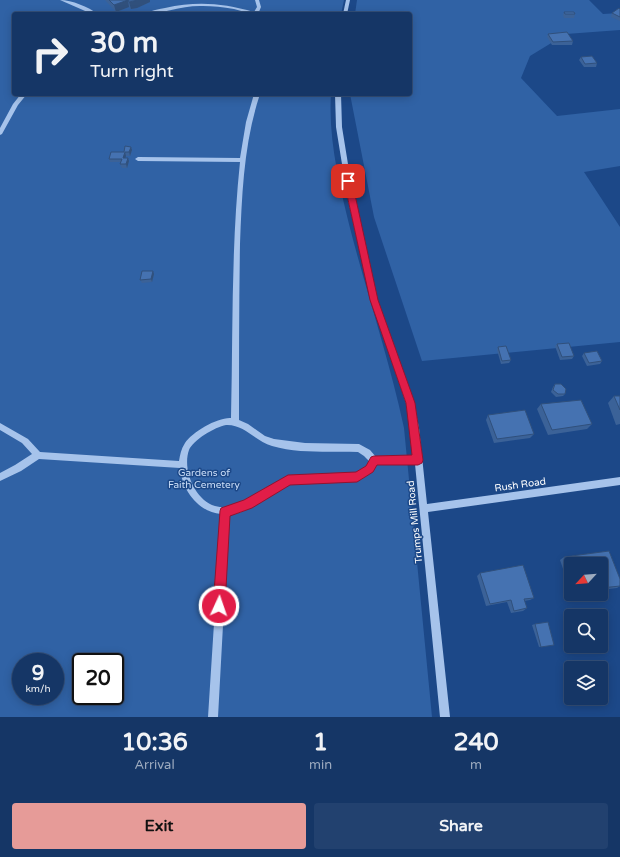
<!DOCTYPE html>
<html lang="en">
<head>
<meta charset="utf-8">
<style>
  body { margin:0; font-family:"Varela Round",sans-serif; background:#22416f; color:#f1f3f6; height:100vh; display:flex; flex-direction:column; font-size:15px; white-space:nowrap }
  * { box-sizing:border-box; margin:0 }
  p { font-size:13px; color:#9dabbf }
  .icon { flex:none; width:22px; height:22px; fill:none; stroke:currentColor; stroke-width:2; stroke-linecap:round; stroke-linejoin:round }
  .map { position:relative; height:717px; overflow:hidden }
  .panel { display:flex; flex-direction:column; background:#153666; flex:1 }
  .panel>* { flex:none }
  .top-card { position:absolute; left:12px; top:12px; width:400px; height:84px; border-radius:4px; box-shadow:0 2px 10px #0003,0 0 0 1px #34507a; background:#153666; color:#f1f3f6; overflow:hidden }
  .needle { width:26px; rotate:244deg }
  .tools { position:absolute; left:564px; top:557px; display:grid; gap:8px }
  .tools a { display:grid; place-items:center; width:44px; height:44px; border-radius:4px; background:#153666; box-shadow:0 2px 10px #0003,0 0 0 1px #34507a; font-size:20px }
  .speed { position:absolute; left:12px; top:653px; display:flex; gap:8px; font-size:20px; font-weight:700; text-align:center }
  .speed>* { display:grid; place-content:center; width:52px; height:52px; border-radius:50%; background:#153666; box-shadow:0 2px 10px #0003,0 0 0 1px #34507a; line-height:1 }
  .speed small { font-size:10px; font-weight:400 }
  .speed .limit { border:2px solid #111; border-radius:6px; background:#fff; color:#111 }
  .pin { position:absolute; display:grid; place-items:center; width:34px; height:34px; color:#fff; margin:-17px; border-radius:8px; box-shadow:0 2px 6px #0006 }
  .me { position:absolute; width:44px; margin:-22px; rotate:3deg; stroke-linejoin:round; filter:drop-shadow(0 0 3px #0008) }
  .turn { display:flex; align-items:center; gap:14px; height:84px; padding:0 12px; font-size:18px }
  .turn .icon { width:52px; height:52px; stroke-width:2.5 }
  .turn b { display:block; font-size:28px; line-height:34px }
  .eta { display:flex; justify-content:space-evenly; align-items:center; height:68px; text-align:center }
  .eta b { font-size:24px; font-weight:800; line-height:28px }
  .cta { display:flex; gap:8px; margin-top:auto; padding:8px 12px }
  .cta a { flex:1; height:46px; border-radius:4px; background:#e69b98; color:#111; font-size:16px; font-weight:800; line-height:46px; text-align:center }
  .cta a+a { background:#22416f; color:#f1f3f6 }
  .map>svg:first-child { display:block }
  .green { fill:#3062a5; fill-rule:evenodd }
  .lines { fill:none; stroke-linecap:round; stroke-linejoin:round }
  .minor { fill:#a6c3eb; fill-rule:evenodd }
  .wall { fill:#3b6298 }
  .shaded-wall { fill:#30507c }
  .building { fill:#4572b1; stroke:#30507c }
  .route { fill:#e11d48; stroke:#92132f }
  .labels { text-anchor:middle; stroke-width:3; stroke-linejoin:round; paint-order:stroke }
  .park-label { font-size:10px; fill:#cbdef8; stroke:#1c4888 }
  .street-label { font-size:10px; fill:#fff; stroke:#1c4888 }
</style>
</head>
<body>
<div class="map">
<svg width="620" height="717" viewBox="0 0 620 717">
  <rect width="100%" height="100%" fill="#1c4888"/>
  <g class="green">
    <path d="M0,0H344L341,14H14V94H331C328,140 340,187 351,232C368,297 390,362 404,428L432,717H0ZM21,662H55V696H21ZM81,662H115V696H81Z"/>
    <polygon points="357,0 589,0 603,14 620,13 620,30 566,34 530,56 521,78 557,116 620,109 620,166 584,172 620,227 620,342 422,361 374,217 350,94 410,94 410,14 355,14"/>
  </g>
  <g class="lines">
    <g class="minor">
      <path d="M60,0C72,0 88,7 98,14H92Z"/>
      <path d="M255,0H259L261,7L258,14C250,14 242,11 234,9C223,7 213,6 203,6C182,5 163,14 144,14C150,11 158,9 165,8C197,1 222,3 254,12L257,7Z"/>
      <polygon points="346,0 350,0 347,14 343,14"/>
      <polygon points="21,94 27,94 18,105 2,134 0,135 0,128 13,104"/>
      <path d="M254,94H260C244,142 242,193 240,244C239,302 239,361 239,420L248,424L265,436L274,439L305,443L359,444L370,450L376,457L414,456L411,428L406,403L371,300L347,195L336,127L335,94H341L342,127L353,195L377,300L414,403L419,428L427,504L620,477V485L428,512L450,717H440L415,464L376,465L368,475L357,481L291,484C269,492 253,512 229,515L218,717H208L221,514C198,512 182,490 180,468L39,459L21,471L0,481V473L15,465L32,454L22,443L0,430V423L28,439L40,452L179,461C180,455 181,449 185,443C192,432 218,417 231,418C233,333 231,247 240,162L138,161L135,159L138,157L240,158L246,122ZM226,425C244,424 255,441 272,446C300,454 330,451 358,452L364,456L370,462L365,468L357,473C340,475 322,474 305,475C300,475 295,475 290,476C265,484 243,514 215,506C195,500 182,470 189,450C193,440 215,427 226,425Z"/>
    </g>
  </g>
  <g class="wall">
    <polygon points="105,0 150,0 150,2 137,8 131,9 129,7 116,12"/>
    <polygon points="620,9 620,21 611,17 612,13"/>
    <polygon points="564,12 575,14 574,18 564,18 563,15"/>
    <polygon points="548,34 573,41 572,45 552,45 547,37"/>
    <polygon points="581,57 597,63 596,67 584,67 579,60"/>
    <polygon points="131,147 132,150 130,156 126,156 125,158 129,161 127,168 122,168 120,164 121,162 110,162 109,159 124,152"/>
    <polygon points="154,274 152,282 142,283 140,280"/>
    <polygon points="557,344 574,356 572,359 560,360 555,346"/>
    <polygon points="498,347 511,360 509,363 501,364 497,350"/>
    <polygon points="584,353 602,361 600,364 587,366 582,356"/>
    <polygon points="555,384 565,394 563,396 556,397 551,392 553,387"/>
    <polygon points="614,396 620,396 620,424 616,425 608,403"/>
    <polygon points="541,404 592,424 587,429 548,435 537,409"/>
    <polygon points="488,415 534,434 530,438 494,443 486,420"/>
    <polygon points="609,551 620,579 620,586 617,588 601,590 601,564 571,564 571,592 560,560 564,557"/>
    <polygon points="480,573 534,598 530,600 524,601 527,608 523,611 511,613 507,602 486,606 477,576"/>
    <polygon points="535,624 554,645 539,647 532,625"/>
  </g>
  <g class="shaded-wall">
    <polygon points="128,0 129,7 116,12 114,5"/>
    <polygon points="138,0 150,0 150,2 137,8 131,9 129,2"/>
    <polygon points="131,147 132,150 130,156 129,152"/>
    <polygon points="125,152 126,156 124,162 123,158"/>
    <polygon points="128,158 129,161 127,168 126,164"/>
    <polygon points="153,271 154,274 152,282 151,279"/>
  </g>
  <g class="building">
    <polygon points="109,0 138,0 129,2 128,0 114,5"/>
    <polygon points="619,8 620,9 620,17 612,13"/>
    <polygon points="564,12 574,12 575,14 565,14"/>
    <polygon points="567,32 573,41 553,42 548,34"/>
    <polygon points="592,56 597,63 585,64 581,57"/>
    <polygon points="125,146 131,147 129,152 125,152 123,158 128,158 126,164 120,164 122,159 109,159 111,152 124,152"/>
    <polygon points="142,271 153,271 151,279 140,280"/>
    <polygon points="569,343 574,356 562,357 557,344"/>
    <polygon points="506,346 511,360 502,361 498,347"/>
    <polygon points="597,351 602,361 589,363 584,353"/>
    <polygon points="555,384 561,384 566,389 565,394 558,394 553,390"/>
    <polygon points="614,396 620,396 620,410"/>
    <polygon points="581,400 592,424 552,430 541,404"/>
    <polygon points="525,410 534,434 497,439 488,415"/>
    <polygon points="609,551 620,579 620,586 601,588 601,564 571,564 571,576 564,557"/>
    <polygon points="523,565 534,598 524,599 527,608 514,611 511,600 490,604 480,573"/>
    <polygon points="548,622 554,645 541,647 535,624"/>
  </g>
  <polygon class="route" points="348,179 352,181 378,300 415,403 423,460 422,463 418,465 377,465 373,472 357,482 290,485 252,508 230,516 225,606 223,610 219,612 215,610 213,606 220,511 221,508 244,500 288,475 356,472 366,466 371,457 374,456 412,455 406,403 370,300 344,181"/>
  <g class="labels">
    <g class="park-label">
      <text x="204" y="476">Gardens of<tspan x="204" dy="12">Faith Cemetery</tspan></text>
    </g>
    <g class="street-label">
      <text transform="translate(520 484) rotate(-8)" y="4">Rush Road</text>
      <text transform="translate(414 522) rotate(-96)" y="4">Trumps Mill Road</text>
    </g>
  </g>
</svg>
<div class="tools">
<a><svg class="needle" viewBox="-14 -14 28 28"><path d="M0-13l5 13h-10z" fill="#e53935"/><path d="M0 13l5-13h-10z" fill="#9dabbf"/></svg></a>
<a><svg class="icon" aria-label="search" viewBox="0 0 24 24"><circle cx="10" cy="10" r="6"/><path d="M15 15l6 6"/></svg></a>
<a><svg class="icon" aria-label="layers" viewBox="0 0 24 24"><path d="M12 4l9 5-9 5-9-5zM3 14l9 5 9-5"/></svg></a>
</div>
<div class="speed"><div>9<small>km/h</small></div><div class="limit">20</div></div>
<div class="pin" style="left:348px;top:181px;background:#d93025"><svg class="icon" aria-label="arrive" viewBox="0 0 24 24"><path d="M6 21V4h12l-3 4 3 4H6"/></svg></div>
<svg class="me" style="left:219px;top:606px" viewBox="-20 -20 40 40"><circle r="17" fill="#e11d48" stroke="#fff" stroke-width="3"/><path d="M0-11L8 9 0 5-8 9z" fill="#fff"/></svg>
<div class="top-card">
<div class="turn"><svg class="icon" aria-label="right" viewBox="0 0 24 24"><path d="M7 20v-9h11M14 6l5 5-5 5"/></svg><div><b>30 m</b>Turn right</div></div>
</div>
</div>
<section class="panel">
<div class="eta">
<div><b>10:36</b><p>Arrival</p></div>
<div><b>1</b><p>min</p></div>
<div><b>240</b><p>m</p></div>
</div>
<div class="cta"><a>Exit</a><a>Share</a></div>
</section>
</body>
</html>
